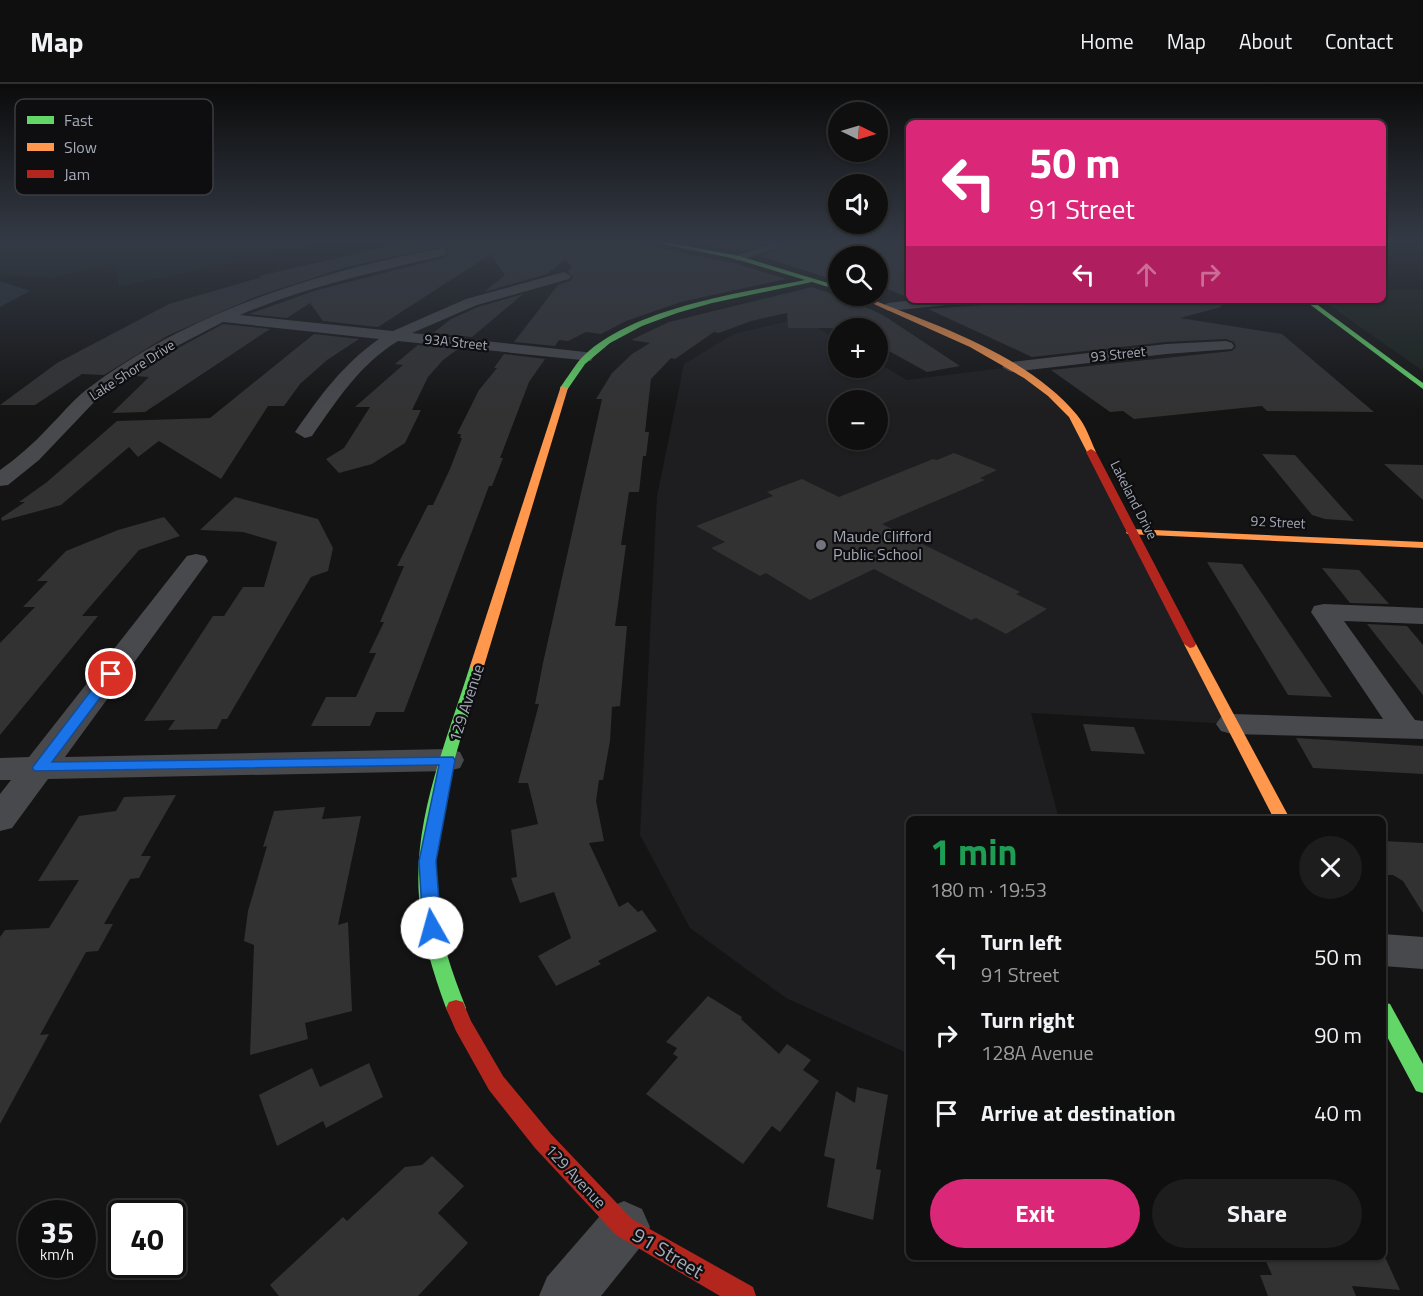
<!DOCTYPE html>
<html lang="en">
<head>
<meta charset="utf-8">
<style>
  body { margin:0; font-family:"Titillium Web",sans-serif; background:#1d1d1d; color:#f1f3f6; height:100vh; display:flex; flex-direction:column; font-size:22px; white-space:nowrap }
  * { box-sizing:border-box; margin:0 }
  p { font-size:20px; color:#9b9c9e }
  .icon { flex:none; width:33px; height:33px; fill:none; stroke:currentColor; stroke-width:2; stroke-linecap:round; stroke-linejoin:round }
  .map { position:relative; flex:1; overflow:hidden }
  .drawer { position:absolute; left:906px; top:732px; width:480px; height:444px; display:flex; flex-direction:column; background:#0f0f0f; border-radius:9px; box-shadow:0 2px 4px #0004,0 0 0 2px #2f2f2f }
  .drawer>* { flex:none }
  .guide { position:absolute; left:906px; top:36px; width:480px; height:183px; border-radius:9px; box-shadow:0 2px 4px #0004,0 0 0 2px #2f2f2f; background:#db2777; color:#fff; overflow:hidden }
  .needle { width:39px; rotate:95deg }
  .fabs { position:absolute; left:828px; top:18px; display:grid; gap:12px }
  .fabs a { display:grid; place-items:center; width:60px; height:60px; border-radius:50%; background:#0f0f0f; box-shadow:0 2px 4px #0004,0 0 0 2px #2f2f2f; font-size:30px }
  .speed { position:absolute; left:18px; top:1116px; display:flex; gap:12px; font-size:30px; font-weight:700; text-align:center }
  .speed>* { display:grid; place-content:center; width:78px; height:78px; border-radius:50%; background:#0f0f0f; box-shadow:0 2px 4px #0004,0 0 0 2px #2f2f2f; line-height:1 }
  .speed small { font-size:15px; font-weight:400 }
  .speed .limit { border:3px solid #111; border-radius:9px; background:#fff; color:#111 }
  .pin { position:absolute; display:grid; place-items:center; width:51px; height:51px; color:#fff; margin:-26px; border:3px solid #fff; border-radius:50%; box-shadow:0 2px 6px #0007 }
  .me { position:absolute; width:66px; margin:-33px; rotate:353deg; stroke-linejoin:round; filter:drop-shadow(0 0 4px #0008) }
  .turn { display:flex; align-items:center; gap:21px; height:126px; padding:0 24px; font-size:27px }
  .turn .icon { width:78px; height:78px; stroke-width:2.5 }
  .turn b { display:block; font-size:42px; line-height:51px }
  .lanes { display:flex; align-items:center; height:57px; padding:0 24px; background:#0003; justify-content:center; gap:30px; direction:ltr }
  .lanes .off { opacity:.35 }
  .round { display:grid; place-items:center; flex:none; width:63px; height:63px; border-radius:32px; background:#1d1d1d }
  .overview { display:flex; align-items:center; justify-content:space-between; height:102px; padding:0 24px }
  h1 { font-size:36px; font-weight:700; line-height:45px; color:#1e9e55 }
  .button { display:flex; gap:12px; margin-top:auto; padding:12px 24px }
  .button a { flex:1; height:69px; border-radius:36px; background:#db2777; color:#fff; font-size:24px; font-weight:700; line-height:69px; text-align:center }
  .button a+a { background:#1d1d1d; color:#f1f3f6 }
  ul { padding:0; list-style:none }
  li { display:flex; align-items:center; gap:18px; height:78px; padding:0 24px }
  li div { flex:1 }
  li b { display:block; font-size:22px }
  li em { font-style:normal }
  header { display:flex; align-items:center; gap:36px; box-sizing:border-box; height:84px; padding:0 30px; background:#0f0f0f; border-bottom:2px solid #2f2f2f }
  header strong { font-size:28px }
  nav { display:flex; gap:33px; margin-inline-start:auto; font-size:21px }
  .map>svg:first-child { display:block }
  .built { fill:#1e1e20; fill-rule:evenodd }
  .green { fill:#1a211b }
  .water { fill:#272f36 }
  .building { fill:#323233 }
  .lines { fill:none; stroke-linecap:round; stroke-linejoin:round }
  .street { fill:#48494d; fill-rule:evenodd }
  .fast { fill:#63d668; fill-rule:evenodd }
  .slow { fill:#ff974d; fill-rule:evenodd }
  .jam { fill:#b3261e; fill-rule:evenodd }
  .route { fill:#1a73e8; stroke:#114b97; stroke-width:1.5 }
  .poi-dot { fill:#72757d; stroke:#0e0e10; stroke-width:2 }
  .labels { text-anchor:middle; stroke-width:4.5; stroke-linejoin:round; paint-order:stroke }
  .far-street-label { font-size:14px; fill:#a4a9b6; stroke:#0e0e10 }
  .poi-label { font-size:16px; fill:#a4a9b6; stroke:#0e0e10; text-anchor:start }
  .street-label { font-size:16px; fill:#a4a9b6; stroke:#0e0e10 }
  .near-street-label { font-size:20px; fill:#a4a9b6; stroke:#0e0e10 }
  .key { fill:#0e0e10; stroke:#3b3c42; stroke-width:1.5 }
  .key-label { font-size:16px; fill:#a4a9b6 }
</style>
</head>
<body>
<header>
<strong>Map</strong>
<nav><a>Home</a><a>Map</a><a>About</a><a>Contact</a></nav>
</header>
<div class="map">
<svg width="1423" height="1212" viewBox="0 0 1423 1212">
  <rect width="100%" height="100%" fill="#141414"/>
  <path class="built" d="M801,234L838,256V284H878V279L907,296L1011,283L1074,333L1232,640L1031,629L1059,735H909V970L786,914L690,844L640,751L657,412L684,280L734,250ZM838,316H878V356H838Z"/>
  <g class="green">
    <polygon points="0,159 315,159 119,203 115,179 55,193 0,191"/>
    <polygon points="1383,206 1423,206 1423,287 1322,216 1383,216"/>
  </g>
  <polygon class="water" points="0,197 30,207 0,223"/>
  <g class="building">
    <polygon points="403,159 652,159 661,165 734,179 786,195 681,218 626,237 601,250 586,248 568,257 559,256 555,262 514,258 558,201 570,197 573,193 568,188 572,182 565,175 547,190 484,208 505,191 491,170 378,243 323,237 310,219 287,234 249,230 317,206 447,173 448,164 442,162 347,183 255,213 167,252 104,291 82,290 35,321 0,321 57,279 169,220 262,193 259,192"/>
    <polygon points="697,159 769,159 742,167"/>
    <polygon points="797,159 909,159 909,214 878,201 878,172 838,172 838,197 760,172"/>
    <polygon points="812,203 838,212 850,212 852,217 883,231 960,282 927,288 878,261 878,244 788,244 787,229 751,237 719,249 714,248 675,275 671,274 651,295 645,348 649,348 646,372 643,372 639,408 629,408 621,461 626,461 615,542 627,542 620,622 612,623 610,657 603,696 599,696 596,717 604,757 589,759 619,823 628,818 638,828 642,826 657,847 598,877 601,880 556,902 538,872 571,854 554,808 520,819 511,794 517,793 511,746 538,740 528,699 518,699 539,620 535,620 543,579 600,324 602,315 596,315 612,289 632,270 650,259 631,256 669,238"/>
    <polygon points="523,210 472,253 433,249 451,235 478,223"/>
    <polygon points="1049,216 1220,216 1221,223 1180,234 1282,250 1374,328 1267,327 1262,322 1134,335 1123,327 1110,328 1051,286 1232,267 1236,263 1234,258 1226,255 1166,258 1032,273 928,225"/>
    <polygon points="223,240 270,245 145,328 112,329 149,293 135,292 180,263"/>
    <polygon points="314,250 359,255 327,276 300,300 284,322 268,322 221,395 159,357 138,373 129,363 61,421 2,437 1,434 25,418 19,418 47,398 117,337 210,334"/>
    <polygon points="418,261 458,265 443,276 428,293 412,326 421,326 405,359 372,380 339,389 326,375 344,364 370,323 355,323 403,281 395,280"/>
    <polygon points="504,270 545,275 529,298 518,327 500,374 503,374 492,402 489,402 404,628 376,628 370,642 311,642 326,613 356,613 376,569 369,569 384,538 380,538 404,482 397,482 428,421 433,421 450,385 462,354 460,354 461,350 457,350 479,306 497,284 494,284"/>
    <polygon points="954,369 997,386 980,394 985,396 882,440 1020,508 1016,510 1047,525 1006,550 976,534 971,536 874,485 810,516 766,489 760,492 711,464 725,458 696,442 773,412 767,408 802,395 839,413 933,375 937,376"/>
    <polygon points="1262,370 1295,371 1354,437 1325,435 1312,431"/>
    <polygon points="1384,380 1423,381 1423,416"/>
    <polygon points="235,413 318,435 333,464 328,487 311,493 227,635 222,635 217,645 168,646 175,636 144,637 213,532 224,532 243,503 264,503 277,458 243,448 200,446"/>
    <polygon points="164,433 180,452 139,466 82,532 98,532 0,651 0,559 35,523 23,523 48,497 37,497 66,467 118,446"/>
    <polygon points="1207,478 1242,480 1332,613 1288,611"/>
    <polygon points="1322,484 1359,486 1389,520 1350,519"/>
    <polygon points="1367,540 1407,542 1423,561 1423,611"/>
    <polygon points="1083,640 1134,643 1145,670 1091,667"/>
    <polygon points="1296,654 1423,662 1423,690 1313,684"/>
    <polygon points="176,711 141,772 151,772 139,794 130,795 104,840 113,840 98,867 86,868 40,951 49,950 0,1040 0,853 5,846 49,844 79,796 38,797 79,732 116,727 124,713"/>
    <polygon points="325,723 322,735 361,732 338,841 348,838 352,927 305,939 308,955 250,971 254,861 244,857 248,827 267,762 263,763 274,727"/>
    <polygon points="1383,757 1423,759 1423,829 1403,797 1393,791 1383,791"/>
    <polygon points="708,912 742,933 741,935 779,970 787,960 811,976 803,986 819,997 780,1048 772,1042 743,1080 646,1010 678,973 673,970 677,964 666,958"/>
    <polygon points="369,979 383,1013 326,1044 323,1037 277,1062 259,1011 312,984 320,1003"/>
    <polygon points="857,1003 888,1011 876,1085 881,1086 873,1136 827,1123 835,1075 824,1072 836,1007 855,1019"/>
    <polygon points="432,1072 464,1102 438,1129 468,1159 418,1212 279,1212 270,1201 343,1133 347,1137 405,1083 422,1081"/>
    <polygon points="1264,1173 1385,1173 1400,1206 1352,1202 1356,1212 1268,1212 1260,1191 1272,1191"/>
  </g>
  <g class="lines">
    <g class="street">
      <polygon points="776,159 795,159 737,177 731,173"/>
      <path d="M442,164L446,165V171C376,188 307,202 240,231L393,247L466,215L564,188L571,192L569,195L477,221L412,249L585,268L591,269L593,273L591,277L398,257C359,281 338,315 312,352L305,354L295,348C320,312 343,280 379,255L223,238L179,261L99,313L39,376L8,401L0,402V386C17,374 33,360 48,344C61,331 72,317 86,306C190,227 315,189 442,164Z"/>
      <polygon points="914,216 963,216 956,220 888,227 881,223 888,219"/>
      <polygon points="1226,257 1232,259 1234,262 1232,265 1166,270 1011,288 1002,283 1011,278 1166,260"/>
      <polygon points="196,470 205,472 208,477 65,673 448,665 460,668 464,676 460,684 448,687 48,695 12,744 0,747 0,710 11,696 0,696 0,674 29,673 187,472"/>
      <polygon points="1324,520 1423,524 1423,540 1344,537 1415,636 1423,637 1423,655 1232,650 1221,647 1216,640 1221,633 1232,630 1383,635 1311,528 1314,522"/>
      <polygon points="1383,850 1423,853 1423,885 1383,882"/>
      <polygon points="624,1117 642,1125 650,1143 642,1161 601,1212 539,1212 547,1193 606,1125"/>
    </g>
    <g class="fast">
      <path d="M658,159H669L739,172L838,202V206L812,198L712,219L677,229L642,242L610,259L585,280L567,306H561L560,304C566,295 572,286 578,278C624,225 740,209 805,196L736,175Z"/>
      <polygon points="1304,216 1311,216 1423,299 1423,305"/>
      <path d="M477,578L484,582C461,656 429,735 436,814C439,852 452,888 466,924L463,930L456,932L449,930L446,924C433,888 421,851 419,813C413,734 447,656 470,582Z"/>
      <polygon points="1383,918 1390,920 1423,980 1423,1009 1416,1007 1383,945"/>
    </g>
    <g class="slow">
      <path d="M856,212H863C933,240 1028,271 1077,331C1086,342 1090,355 1096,368L1088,370L1069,333L1048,312L1024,294L970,263Z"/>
      <polygon points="561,302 568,304 484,582 482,585 472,585 470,582"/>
      <polygon points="1131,445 1423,458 1423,464 1127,450 1126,448"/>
      <polygon points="1190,556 1196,560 1290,735 1274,735 1184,560"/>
    </g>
    <g class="jam">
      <polygon points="1091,365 1096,368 1196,560 1194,563 1190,564 1184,560 1086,368"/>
      <polygon points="456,916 463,918 471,937 503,992 551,1050 632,1135 753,1203 756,1212 720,1212 616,1151 535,1064 489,1006 456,947 446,924 449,918"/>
    </g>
  </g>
  <linearGradient id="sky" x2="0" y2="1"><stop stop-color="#0b0b0b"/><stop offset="0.48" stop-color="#343a45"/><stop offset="1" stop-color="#343a45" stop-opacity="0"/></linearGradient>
  <rect width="1423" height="328" fill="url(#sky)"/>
  <polygon class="route" points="111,585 118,590 52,678 453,673 455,676 436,777 441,844 439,849 426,849 423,844 419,777 439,681 35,687 32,684 35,680 106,587"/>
  <circle class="poi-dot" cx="821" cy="461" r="6"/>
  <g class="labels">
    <g class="far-street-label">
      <text transform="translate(456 258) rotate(6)" y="5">93A Street</text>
      <text transform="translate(1118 270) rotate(-6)" y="5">93 Street</text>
      <text transform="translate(132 286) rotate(-33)" y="5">Lake Shore Drive</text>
      <text transform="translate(1134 416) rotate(63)" y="5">Lakeland Drive</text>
      <text transform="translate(1278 438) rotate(3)" y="5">92 Street</text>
    </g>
    <g class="poi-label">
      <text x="833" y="458">Maude Clifford<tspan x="833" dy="18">Public School</tspan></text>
    </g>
    <g class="street-label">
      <text transform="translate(466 619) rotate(-72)" y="6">129 Avenue</text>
      <text transform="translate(576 1092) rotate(47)" y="6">129 Avenue</text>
    </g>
    <g class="near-street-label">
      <text transform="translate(668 1169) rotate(31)" y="7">91 Street</text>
    </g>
  </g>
  <rect x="15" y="15" width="198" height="96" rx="9" class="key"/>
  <rect x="27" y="32" width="27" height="8" fill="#63d668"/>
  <rect x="27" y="59" width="27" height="8" fill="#ff974d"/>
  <rect x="27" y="86" width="27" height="8" fill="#b3261e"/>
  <g class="key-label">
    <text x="64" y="42">Fast</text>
    <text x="64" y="69">Slow</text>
    <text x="64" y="96">Jam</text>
  </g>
</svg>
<div class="fabs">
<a><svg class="needle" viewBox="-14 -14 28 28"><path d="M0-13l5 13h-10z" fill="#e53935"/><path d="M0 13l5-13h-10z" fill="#9b9c9e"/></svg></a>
<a><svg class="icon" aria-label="sound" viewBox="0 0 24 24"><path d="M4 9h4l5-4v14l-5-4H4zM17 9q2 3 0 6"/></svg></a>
<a><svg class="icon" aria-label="search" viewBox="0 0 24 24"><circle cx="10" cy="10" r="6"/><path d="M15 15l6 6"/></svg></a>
<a>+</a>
<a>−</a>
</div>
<div class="speed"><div>35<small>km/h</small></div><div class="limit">40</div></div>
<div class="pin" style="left:111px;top:590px;background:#d93025"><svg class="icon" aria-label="arrive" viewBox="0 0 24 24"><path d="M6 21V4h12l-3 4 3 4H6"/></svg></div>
<svg class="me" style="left:432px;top:844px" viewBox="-20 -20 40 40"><circle r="19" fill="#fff"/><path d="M0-13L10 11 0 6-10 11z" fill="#1a73e8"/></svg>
<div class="guide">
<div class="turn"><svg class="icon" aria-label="left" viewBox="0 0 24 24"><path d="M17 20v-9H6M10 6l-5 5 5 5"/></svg><div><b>50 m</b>91 Street</div></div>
<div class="lanes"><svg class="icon" aria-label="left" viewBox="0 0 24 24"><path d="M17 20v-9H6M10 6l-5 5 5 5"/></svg><svg class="icon off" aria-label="ahead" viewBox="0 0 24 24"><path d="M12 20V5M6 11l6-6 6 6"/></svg><svg class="icon off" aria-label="right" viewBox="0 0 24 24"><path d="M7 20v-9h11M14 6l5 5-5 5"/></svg></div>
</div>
<section class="drawer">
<div class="overview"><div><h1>1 min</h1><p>180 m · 19:53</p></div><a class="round"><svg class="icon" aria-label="close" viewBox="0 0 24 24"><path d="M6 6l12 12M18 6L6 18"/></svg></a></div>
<ul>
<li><svg class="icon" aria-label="left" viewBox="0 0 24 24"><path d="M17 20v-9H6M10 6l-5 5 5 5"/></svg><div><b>Turn left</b><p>91 Street</p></div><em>50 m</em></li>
<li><svg class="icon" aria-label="right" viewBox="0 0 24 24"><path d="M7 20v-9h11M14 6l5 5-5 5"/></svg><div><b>Turn right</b><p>128A Avenue</p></div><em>90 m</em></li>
<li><svg class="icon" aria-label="arrive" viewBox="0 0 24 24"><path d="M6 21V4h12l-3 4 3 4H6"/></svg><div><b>Arrive at destination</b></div><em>40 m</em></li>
</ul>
<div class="button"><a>Exit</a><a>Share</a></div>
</section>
</div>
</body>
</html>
